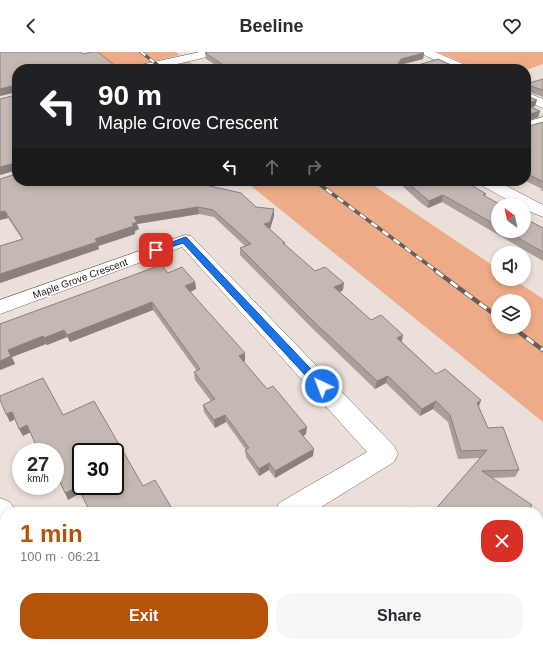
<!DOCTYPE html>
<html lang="en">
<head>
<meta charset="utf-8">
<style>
  body { margin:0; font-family:Helvetica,sans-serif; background:#f7f7f7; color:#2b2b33; height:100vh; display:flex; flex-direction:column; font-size:15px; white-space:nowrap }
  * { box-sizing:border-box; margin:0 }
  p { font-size:13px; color:#7c7c81 }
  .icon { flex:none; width:22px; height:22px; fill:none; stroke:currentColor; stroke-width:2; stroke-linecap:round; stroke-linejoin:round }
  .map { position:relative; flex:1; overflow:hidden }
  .side { position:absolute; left:0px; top:455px; width:543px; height:140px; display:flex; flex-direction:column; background:#fff; border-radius:16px 16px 0 0; box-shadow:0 2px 6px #0003 }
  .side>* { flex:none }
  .top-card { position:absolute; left:12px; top:12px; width:519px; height:122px; border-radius:16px; box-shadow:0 2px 6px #0003; background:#202124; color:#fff; overflow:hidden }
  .needle { width:26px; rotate:327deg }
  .buttons { position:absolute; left:491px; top:146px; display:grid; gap:8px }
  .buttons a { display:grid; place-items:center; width:40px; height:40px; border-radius:50%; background:#fff; box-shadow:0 2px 6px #0003; font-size:20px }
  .speed { position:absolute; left:12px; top:391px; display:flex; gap:8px; font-size:20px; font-weight:700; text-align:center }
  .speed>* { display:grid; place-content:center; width:52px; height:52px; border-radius:50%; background:#fff; box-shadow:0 2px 6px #0003; line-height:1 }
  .speed small { font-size:10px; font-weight:400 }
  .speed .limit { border:2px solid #111; border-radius:6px; background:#fff; color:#111 }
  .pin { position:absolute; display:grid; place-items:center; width:34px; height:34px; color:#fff; margin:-17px; border-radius:8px; box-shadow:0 2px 6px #0006 }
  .me { position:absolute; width:44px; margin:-22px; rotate:317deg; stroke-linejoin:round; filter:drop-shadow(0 0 3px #0008) }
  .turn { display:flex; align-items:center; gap:14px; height:84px; padding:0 20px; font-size:18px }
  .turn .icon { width:52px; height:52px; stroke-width:2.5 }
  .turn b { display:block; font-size:28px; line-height:34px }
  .lanes { display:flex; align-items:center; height:38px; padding:0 20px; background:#0003; justify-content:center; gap:20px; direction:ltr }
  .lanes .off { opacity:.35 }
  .round { display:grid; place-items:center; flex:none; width:42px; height:42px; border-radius:16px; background:#f7f7f7 }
  .summary { display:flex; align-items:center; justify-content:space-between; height:68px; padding:0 20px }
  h1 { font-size:24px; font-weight:800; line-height:30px; color:#b45309 }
  .button { display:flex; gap:8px; margin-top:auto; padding:8px 20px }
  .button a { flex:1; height:46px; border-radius:16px; background:#b45309; color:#fff; font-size:16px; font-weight:800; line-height:46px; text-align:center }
  .button a+a { background:#f7f7f7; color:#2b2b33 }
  header { display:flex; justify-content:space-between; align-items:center; height:52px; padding:0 20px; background:#fff; font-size:18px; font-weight:800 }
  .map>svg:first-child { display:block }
  .green { fill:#edab88; fill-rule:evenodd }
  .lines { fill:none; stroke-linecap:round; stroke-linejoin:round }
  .minor-casing { stroke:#746963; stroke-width:1 }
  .tertiary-casing { stroke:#746963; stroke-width:1 }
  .minor { fill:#fff; fill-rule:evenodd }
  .tertiary { fill:#fff; fill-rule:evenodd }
  .rail-far2-casing { stroke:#655e5b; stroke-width:3 }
  .rail-far1-casing { stroke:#655e5b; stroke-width:3.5 }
  .rail-casing { stroke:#655e5b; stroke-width:4.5 }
  .rail-far2 { stroke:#fff; stroke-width:2; stroke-dasharray:5.5; stroke-linecap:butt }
  .rail-far1 { stroke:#fff; stroke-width:2.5; stroke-dasharray:7; stroke-linecap:butt }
  .rail { stroke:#fff; stroke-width:3; stroke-dasharray:9; stroke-linecap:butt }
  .wall { fill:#a99e99 }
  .shaded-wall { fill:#8a817d }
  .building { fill:#c5b8b2; stroke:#8a817d; fill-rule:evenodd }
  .route { fill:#1a73e8; stroke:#114b97 }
  .labels { text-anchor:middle; stroke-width:3.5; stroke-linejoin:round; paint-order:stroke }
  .street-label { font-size:10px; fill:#1d1917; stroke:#fff }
</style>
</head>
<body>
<header><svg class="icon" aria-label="back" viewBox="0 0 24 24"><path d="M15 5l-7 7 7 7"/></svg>Beeline<svg class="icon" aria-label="heart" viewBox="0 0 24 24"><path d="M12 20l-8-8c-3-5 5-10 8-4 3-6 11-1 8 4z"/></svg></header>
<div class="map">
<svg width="543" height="595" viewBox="0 0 543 595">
  <rect width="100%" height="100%" fill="#ebdfd9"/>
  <g class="green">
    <polygon points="92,0 176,0 180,3 119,17 112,17"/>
    <polygon points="438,0 543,0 543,12 526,18 477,17"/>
    <polygon points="188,9 200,17 154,17"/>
    <path d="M245,129H367L498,217V227H513L543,247V370ZM498,249H524V275H498Z"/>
  </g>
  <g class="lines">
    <defs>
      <g id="minor">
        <polygon points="543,65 543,74 526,79 526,70"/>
        <polygon points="477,129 497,129 543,153 543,165 524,157 524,153 517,153 479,132"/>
        <polygon points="185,183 191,184 394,394 398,402 394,410 313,460 275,460 279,451 367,400 182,195 0,262 0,248"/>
      </g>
      <g id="tertiary">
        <polygon points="200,0 221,0 219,2 156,17 134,17 136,14"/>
        <polygon points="420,0 435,0 468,14 470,17 454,17 422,2"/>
        <polygon points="526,40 543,47 543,56 526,49"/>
        <polygon points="0,446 10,450 16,460 5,460 5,480 0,478"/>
        <polygon points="64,590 96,590 98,595 66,595"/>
      </g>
    </defs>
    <use href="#minor" class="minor-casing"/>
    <use href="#tertiary" class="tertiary-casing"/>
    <use href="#minor" class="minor"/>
    <use href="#tertiary" class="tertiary"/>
    <defs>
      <polyline id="rail-far2" points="141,0 163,17"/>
      <polyline id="rail-far1" points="315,129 438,220"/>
      <g id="rail">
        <polyline points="436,219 498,265"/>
        <polyline points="512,275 543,298"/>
      </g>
    </defs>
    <use href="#rail-far2" class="rail-far2-casing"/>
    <use href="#rail-far1" class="rail-far1-casing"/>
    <use href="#rail" class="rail-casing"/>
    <use href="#rail-far2" class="rail-far2"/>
    <use href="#rail-far1" class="rail-far1"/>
    <use href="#rail" class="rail"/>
  </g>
  <g class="wall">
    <polygon points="0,0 17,17 17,129 256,155 274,164 270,177 285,191 285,193 315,219 343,238 340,240 371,268 403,283 402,290 436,322 481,348 479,355 488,376 519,418 515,425 492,426 433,460 480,406 458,407 448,370 433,357 420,364 386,331 375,337 313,277 240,203 240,196 245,194 214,165 199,162 137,172 139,177 135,179 135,182 98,194 99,197 0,231 0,194 22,187 8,166 0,168 16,122 16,118 0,123 0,47 16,43 16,40 0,44"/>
    <polygon points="205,1 424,1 423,7 401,12 460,17 222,17 206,7"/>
    <polygon points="543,27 543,45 527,39 527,44 537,48 535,54 532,56 540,59 538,65 527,68 527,73 529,74 543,70 543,139 541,139 542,137 526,129 526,32"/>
    <polygon points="397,129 465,129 486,142 485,144 498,153 498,179 524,179 543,176 543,209 442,150 428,156 421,151"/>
    <polygon points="168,221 195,230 196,237 191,240 245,309 243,310 306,382 303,384 313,404 275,426 269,418 259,424 246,405 245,398 246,398 226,370 215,376 204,360 203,353 211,349 195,328 194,320 197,319 153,258 70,290 67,285 47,293 46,292 12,305 15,312 0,318 0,272"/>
    <polygon points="490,590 529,590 524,595 494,595"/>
  </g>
  <g class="shaded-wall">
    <polygon points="424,1 423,7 400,13 398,12 401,7"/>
    <polygon points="16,33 17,40 0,44 0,37"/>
    <polygon points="537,48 535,54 526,58 526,52"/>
    <polygon points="540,59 538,65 526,69 527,63"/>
    <polygon points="15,111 17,118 0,123 0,115"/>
    <polygon points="443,143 442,150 428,156 429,149"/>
    <polygon points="198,155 199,162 137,172 139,177 135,179 135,182 98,194 99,197 0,231 0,222 95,187 132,172 134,165"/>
    <polygon points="274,157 274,164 270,177 264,172"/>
    <polygon points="5,159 8,166 0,168 0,160"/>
    <polygon points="195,230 196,237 186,241 185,234"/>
    <polygon points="344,231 343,238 334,243 334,235"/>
    <polygon points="152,250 153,258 70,290 67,283"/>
    <polygon points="64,278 67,285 47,293 44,286"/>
    <polygon points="403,283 401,290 397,286"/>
    <polygon points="43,284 46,292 12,305 8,298"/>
    <polygon points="245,301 245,309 239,312 239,304"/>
    <polygon points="11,304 15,312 0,318 0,309"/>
    <polygon points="388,324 386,331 375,337 377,329"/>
    <polygon points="481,348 478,356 477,351"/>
    <polygon points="436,349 433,357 420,364 422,357"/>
    <polygon points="12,360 15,367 10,370 6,362"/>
    <polygon points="225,363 226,370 215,376 214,368"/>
    <polygon points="27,373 31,380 23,384 19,377"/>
    <polygon points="307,375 306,382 299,386 299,379"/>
    <polygon points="314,397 313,404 275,426 275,419"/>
    <polygon points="269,411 269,418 259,424 259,417"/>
    <polygon points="78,435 81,441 68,448 65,441"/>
    <polygon points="329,590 336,590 329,595 322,595"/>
  </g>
  <g class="building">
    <polygon points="0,0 81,0 83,2 92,0 98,0 119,17 17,17 17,129 188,129 241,141 256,155 274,157 270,170 264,172 285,191 283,191 315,219 325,215 344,231 334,235 371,268 381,263 403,283 397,286 436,322 445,317 481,348 477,351 488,376 503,375 519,418 482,419 532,453 527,460 528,460 433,460 487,398 461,399 450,363 436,349 422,357 388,324 377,329 313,269 240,196 251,192 213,158 198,155 134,165 137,170 132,172 134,174 95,187 97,190 0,222 0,194 23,187 5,159 0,160 0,127 16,122 15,111 0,115 0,47 16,43 16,33 0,37"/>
    <polygon points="209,0 422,0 424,1 401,7 398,12 418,13 438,7 460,17 242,17 236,15 230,17 205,1"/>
    <polygon points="543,27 543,38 527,33 527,44 537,48 526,52 526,32"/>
    <polygon points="526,53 540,59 527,63 527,73 529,74 543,70 543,130 526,121"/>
    <polygon points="406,129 465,129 486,142 483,143 501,153 498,153 498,174 443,143 429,149 423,144"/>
    <polygon points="524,166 543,176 543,200 506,179 524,179"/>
    <polygon points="161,213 168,221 182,215 195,230 185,234 245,301 239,304 267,337 273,334 307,375 299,379 314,397 275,419 269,411 259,417 245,398 249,396 225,363 214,368 203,353 215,347 194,320 200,317 152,250 67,283 64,278 44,286 43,284 8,298 11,304 0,309 0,272"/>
    <path d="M43,326L63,363L94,349L143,434L155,428L174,460H90L78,435L65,441L55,419V400H39L27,373L19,377L12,360L6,362L0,348V344ZM81,400H115V434H81Z"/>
    <polygon points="415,455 420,460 408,460"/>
    <polygon points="174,590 329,590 322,595 166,595"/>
    <polygon points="499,590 528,590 523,595 503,595"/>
  </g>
  <polygon class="route" points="185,185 187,186 325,332 327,334 325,337 318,337 183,191 156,200 152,198"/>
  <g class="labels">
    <g class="street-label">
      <text transform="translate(80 226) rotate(-20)" y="4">Maple Grove Crescent</text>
    </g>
  </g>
</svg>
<div class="buttons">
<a><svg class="needle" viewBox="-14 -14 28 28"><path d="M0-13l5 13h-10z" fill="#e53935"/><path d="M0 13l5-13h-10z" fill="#7c7c81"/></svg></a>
<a><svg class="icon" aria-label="sound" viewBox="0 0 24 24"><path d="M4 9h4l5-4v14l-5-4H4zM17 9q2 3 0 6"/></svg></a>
<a><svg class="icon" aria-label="layers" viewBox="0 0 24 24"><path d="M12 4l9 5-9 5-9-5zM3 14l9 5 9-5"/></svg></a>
</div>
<div class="speed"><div>27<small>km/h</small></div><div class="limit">30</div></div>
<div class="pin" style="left:156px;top:198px;background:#d93025"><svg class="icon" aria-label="arrive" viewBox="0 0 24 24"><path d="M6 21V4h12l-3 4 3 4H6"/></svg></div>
<svg class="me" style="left:322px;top:334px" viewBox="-20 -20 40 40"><circle r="17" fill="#1a73e8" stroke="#fff" stroke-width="3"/><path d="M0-11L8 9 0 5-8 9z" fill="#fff"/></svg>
<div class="top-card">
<div class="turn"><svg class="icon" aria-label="left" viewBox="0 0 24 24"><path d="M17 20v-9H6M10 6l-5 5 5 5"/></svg><div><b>90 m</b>Maple Grove Crescent</div></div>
<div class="lanes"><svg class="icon" aria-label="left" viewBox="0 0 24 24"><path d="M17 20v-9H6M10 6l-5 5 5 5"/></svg><svg class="icon off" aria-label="ahead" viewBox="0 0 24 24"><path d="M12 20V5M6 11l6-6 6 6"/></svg><svg class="icon off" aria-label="right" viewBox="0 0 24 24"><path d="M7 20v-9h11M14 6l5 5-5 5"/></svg></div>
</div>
<section class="side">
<div class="summary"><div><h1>1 min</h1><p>100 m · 06:21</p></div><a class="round" style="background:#d93025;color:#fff"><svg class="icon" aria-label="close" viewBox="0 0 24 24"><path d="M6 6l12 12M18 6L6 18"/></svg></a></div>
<div class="button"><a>Exit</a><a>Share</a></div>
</section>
</div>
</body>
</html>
